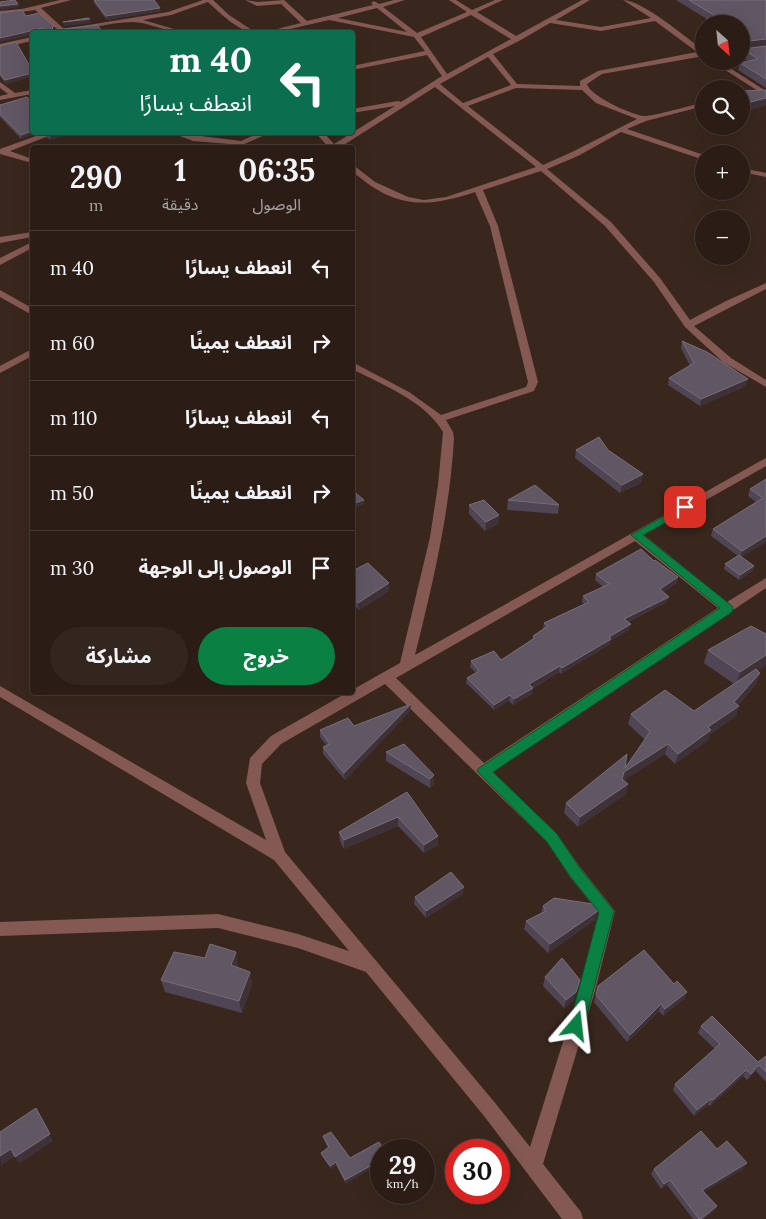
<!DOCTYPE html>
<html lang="ar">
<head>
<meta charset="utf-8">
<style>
  body { margin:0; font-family:Lora,"Noto Sans Arabic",serif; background:#33261f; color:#f1f3f6; direction:rtl; height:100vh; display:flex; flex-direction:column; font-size:19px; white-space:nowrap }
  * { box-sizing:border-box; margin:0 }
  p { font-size:16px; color:#a6a2a1 }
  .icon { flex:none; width:28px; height:28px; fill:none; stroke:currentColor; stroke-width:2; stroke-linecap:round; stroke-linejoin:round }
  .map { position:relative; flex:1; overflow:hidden; direction:ltr }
  .panel { position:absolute; left:30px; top:145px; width:325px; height:550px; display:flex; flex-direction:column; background:#2b1d16; border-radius:5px; box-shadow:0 5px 20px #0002,0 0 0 1px #473b35; direction:rtl }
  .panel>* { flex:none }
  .guide { position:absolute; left:30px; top:30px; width:325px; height:105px; border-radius:5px; box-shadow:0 5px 20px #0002,0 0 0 1px #473b35; direction:rtl; background:#0b6e4f; color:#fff; overflow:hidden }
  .needle { width:32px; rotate:153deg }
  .controls { position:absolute; left:695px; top:15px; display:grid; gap:10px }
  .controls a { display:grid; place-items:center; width:55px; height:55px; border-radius:50%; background:#2b1d16; box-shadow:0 5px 20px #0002,0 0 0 1px #473b35; font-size:25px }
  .speed { position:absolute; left:370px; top:1139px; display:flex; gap:10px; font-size:25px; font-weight:700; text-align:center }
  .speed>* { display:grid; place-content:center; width:65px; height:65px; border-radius:50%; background:#2b1d16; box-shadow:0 5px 20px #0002,0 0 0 1px #473b35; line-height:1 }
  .speed small { font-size:12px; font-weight:400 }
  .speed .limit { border:8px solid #d22; background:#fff; color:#111 }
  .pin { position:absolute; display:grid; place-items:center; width:42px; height:42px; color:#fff; margin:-21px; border-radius:10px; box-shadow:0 2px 8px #0006 }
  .me { position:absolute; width:55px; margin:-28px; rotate:17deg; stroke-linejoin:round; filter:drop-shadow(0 0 4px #0008) }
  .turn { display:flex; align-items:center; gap:18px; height:105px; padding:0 20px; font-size:22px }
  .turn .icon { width:65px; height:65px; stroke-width:2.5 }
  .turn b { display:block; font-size:35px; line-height:42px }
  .eta { display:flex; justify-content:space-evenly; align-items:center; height:85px; text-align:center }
  .eta b { font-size:30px; font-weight:700; line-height:35px }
  .primary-button { display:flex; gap:10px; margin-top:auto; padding:10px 20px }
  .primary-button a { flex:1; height:58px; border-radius:30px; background:#0b8043; color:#fff; font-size:20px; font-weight:700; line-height:58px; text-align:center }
  .primary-button a+a { background:#33261f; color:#f1f3f6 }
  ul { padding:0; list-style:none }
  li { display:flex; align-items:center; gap:15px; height:75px; padding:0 20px; border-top:1px solid #473b35 }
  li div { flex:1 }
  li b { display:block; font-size:19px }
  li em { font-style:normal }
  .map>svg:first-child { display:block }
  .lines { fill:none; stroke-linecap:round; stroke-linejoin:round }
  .minor { fill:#845853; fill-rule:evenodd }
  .wall { fill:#4f4554 }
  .shaded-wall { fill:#3e3137 }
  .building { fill:#615663; stroke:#786e78 }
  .route { fill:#0b8043; stroke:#07532c }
</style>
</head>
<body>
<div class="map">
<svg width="766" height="1219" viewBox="0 0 766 1219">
  <rect width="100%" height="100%" fill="#39271d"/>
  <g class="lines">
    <g class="minor">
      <path d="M60,0H71L41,8L64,29L168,12L203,0H213L229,15L255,32C241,34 219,12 208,2L171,15L143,20L181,31L182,32C165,32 148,22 133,22C108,22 81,32 55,32L58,30L35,10L0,15V11L22,9Z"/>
      <path d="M245,0L258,2L284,0L307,21L373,5L371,3L374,1L379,4L394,0H405L383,7L417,33L467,12L449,0H456L472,10L495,0H503L477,12L516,36L582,0H590L556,20L601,27L651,18L623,0C642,0 687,38 704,51V56L602,74L587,84C590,96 630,114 643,116C651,117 693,105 704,102V106L646,121L627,129L704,155V160L621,132L578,156L547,169L611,222L660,278L690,320L726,301L766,283V289L694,326L731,358L766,380V387L723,362L685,327L654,282L605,226L541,171L483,190L498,226L538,382L534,391L446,420L453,432L454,438C450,511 433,583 415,655L766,458V466L644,535L727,602L766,578V588L493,772L557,834L580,867L615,911L595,991L543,1164L581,1212L583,1219H562L484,1116L366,972L298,948L218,928L0,936V922L218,914L298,934L349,951L274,860L0,697V686L266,840L246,783L250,758L271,736L348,692H352V690L400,663L430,537L438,485L443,432C425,401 383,385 352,369V362L409,392L441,415L526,387L528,382L490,226L475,192C424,209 394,208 352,171V164L375,182L408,197L424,200L446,197L536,167L435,87L339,148H329L315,132H323L334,144L395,106L352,113V109L398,101L401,102L442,76L427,55L352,70V66L425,51L414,37L329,20L277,32H268L269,31L301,23L281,4L257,6ZM377,8L407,32L338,18ZM471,15L511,39L447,74L421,37ZM655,21L697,52L598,71L580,81V86L517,84L493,54L519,41L550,23L601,31ZM488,57L511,85L463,103L440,84ZM516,88L582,90L596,103L637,119L572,152L543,165L468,106ZM635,541L718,608L484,763L396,678ZM385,684L547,842L570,877L599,913L579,991L530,1147L496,1104L285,852L260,783L262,764L281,744Z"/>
      <polygon points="32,37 32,41 0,48 0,44"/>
      <polygon points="766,47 766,51 741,55 741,51"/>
      <polygon points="711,61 719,61 766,91 766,96"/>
      <polygon points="0,82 15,93 32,90 32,94 0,100 0,96 8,94 0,88"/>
      <polygon points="47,132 59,132 10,151 32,159 32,163 0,154 0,149"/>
      <polygon points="169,132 241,141 261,132 272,132 242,145 193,141"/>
      <polygon points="741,168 766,173 766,177 741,172"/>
      <polygon points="32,232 32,237 0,243 0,237"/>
      <polygon points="32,242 32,248 0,265 0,258"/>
      <polygon points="0,290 32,308 32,315 0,297"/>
      <polygon points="32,349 32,356 0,373 0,366"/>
    </g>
  </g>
  <g class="wall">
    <polygon points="94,0 161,11 107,20 94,3"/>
    <polygon points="676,0 766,0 766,88 738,70 740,63 748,61 741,57 743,49 741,24 705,24 706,19 707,19"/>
    <polygon points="0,46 6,84 0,76"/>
    <polygon points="741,89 743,91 766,90 766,105 750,110 741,105"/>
    <polygon points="32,104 21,139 0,117 0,105"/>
    <polygon points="52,132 72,132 51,140 47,138 47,134"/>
    <polygon points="682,341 746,386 700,406 668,385 669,378 690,366 681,348"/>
    <polygon points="576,450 608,450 643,474 641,483 620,493 575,458"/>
    <polygon points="766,479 766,542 741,557 754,566 753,571 739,580 724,569 725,564 738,556 711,536 713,529 756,502 748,496 750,489"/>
    <polygon points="508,500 559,505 558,514 507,510"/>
    <polygon points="469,505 499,515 498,524 485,531 469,514"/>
    <polygon points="352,571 389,591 359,610 352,603"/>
    <polygon points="596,574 677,583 663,592 667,602 628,622 629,630 610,641 610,644 561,674 559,672 533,688 532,694 513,705 509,701 494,710 466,683 467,678 476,673 470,667 471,661 501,660 532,639 533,636 543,629 544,623 584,604 582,602 583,596 603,587 595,580"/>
    <polygon points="708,650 758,671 757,683 738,705 736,716 709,735 708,740 675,764 665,754 624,780 626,794 578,827 564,813 566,803 625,768 645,740 628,724 631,714 694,711 734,684 704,663"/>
    <polygon points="410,711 345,780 323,754 323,747 326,745 320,737 320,730 354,726"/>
    <polygon points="404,744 434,784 430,788 386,761 386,752"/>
    <polygon points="407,792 438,836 438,845 424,853 398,826 344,849 340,841 339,832"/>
    <polygon points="463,894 426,918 414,904 415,897"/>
    <polygon points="543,906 595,920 548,953 524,929 526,921 541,913"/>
    <polygon points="238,964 237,968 250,972 252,984 242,1013 165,992 161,980"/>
    <polygon points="545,977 574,1000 564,1008 543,986"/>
    <polygon points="674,984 687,992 684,999 663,1016 659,1011 627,1042 594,1002 598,986"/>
    <polygon points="701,1026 758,1062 766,1056 766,1082 756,1071 747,1080 743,1076 710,1106 708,1105 694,1116 673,1090 675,1084 715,1049 698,1033"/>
    <polygon points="323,1136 350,1158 346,1184 336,1165 331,1169 322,1156 321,1153 328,1148 324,1140"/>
    <polygon points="717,1149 744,1168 704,1192 717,1206 714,1211 704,1219 693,1219 667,1185 661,1189 651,1174 654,1169"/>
  </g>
  <g class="shaded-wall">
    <polygon points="18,4 19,7 0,10 0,6"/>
    <polygon points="160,8 161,11 107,20 106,16"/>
    <polygon points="90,19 90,23 64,26 63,22"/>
    <polygon points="43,28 44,32 32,32 32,35 0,42 0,38"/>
    <polygon points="766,39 766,46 741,49 742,42"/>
    <polygon points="32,73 32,77 6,84 5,80"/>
    <polygon points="766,98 766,105 750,110 751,102"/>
    <polygon points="32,131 32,132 40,132 21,139 21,135"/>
    <polygon points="60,132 72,132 51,140 50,136"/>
    <polygon points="748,379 746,386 700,406 701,399"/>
    <polygon points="643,474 641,483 620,493 622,485"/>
    <polygon points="364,500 364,505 352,509 352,504"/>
    <polygon points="499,515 498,524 485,531 486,522"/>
    <polygon points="766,536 766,542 740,558 742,551"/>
    <polygon points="754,566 753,571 739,580 740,575"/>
    <polygon points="678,577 677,583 659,595 660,589"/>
    <polygon points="389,583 389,591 359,610 358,603"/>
    <polygon points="669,597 667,602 623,624 624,619"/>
    <polygon points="631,624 629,630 610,641 610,644 561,674 562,668 609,637"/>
    <polygon points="766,655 766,665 736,686 740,672"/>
    <polygon points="560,666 559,672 528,690 529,684"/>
    <polygon points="760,673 757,683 732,711 739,706 736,716 709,735 708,740 675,764 678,754 708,727 734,702"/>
    <polygon points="533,688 532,694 513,705 514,699"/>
    <polygon points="510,695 509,701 494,710 494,705"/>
    <polygon points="411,704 410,711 345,780 344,773"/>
    <polygon points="668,744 665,754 621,782 624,772"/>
    <polygon points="434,775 434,784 430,788 430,779"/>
    <polygon points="628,784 626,794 578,827 580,817"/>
    <polygon points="398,817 398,826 344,849 344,840"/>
    <polygon points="438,836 438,845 424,853 424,845"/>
    <polygon points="464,887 463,894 426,918 426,911"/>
    <polygon points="598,911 595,920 548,953 550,944"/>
    <polygon points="236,952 238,964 233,977 231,965"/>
    <polygon points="250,972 252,984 242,1013 239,1001"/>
    <polygon points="580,980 574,1000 564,1008 566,1000"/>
    <polygon points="687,992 684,999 663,1016 665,1009"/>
    <polygon points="661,1004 659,1011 627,1042 630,1035"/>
    <polygon points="759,1065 756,1071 747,1080 751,1074"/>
    <polygon points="746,1070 743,1076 710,1106 713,1100"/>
    <polygon points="711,1099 708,1105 694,1116 697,1110"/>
    <polygon points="36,1108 53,1141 19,1164 15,1157"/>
    <polygon points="11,1149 15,1156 1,1166 0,1156"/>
    <polygon points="381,1160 381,1163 346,1184 345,1180"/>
    <polygon points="336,1162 336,1165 331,1169 330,1166"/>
    <polygon points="747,1163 744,1168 699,1195 702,1190"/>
    <polygon points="670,1180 667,1185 661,1189 664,1184"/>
    <polygon points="717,1206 714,1211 704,1219 701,1219"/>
  </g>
  <g class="building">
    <polygon points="15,0 18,4 0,6 0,2"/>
    <polygon points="94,0 154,0 160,8 106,16"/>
    <polygon points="689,0 766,0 766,39 742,42 741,47 741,24 713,24 706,19 717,17"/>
    <polygon points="22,10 26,16 39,13 54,26 52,28 54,30 97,25 103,32 49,32 43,28 0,38 0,13"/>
    <polygon points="88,18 90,19 63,22"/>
    <polygon points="16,42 32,70 32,73 5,80 0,74 0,46"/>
    <polygon points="766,46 766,79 740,63 758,59 743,49"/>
    <polygon points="741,86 743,91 766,90 766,98 751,102 741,96 741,89 731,89"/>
    <polygon points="27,97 32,104 32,131 21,135 0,114 0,105"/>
    <polygon points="52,132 60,132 50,136 47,134"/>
    <polygon points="682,341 707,352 748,379 701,399 669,378 694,363"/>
    <polygon points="599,437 608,450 643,474 622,485 576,450"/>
    <polygon points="766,479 766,536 742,551 713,529 763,498 750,489"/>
    <polygon points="535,485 559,505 508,500"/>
    <polygon points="352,490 364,500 352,504"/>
    <polygon points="484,500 499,515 486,522 469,505"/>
    <polygon points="641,549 654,561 655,560 678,577 660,589 669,597 624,619 631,624 609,637 611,639 562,668 560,666 529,684 533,688 514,699 510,695 494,705 467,678 479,671 471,661 494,651 501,660 535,638 533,636 548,626 544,623 589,602 583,596 609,584 596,574"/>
    <polygon points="739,555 754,566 740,575 725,564"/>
    <polygon points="368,563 389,583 358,603 352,596 352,571"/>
    <polygon points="751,626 766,634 766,655 740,672 708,650"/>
    <polygon points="756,669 760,673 734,702 739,706 708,727 711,730 678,754 668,744 624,772 622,779 628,784 580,817 566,803 627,754 625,768 650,732 631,714 665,690 694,711"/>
    <polygon points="411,704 344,773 323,747 330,744 320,730 348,718 354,726"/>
    <polygon points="404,744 434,775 430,779 386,752"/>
    <polygon points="407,792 438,836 424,845 398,817 344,840 339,832"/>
    <polygon points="451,872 464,887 426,911 415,897"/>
    <polygon points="554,898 599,905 598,911 550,944 526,921 546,911 543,906"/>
    <polygon points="210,944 236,952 231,965 250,972 239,1001 161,980 174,952 205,958"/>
    <polygon points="644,950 674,984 677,981 687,992 665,1009 661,1004 630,1035 596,995 598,986"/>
    <polygon points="562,958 580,980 576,992 566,1000 545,977"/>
    <polygon points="712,1016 758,1062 766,1056 766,1072 759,1065 751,1074 746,1070 713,1100 711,1099 697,1110 675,1084 720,1044 701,1026"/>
    <polygon points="36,1108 50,1134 15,1157 11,1149 0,1156 0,1132"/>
    <polygon points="701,1131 717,1149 727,1141 747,1163 702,1190 717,1206 701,1219 699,1219 670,1180 664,1184 654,1169"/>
    <polygon points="331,1132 350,1158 379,1142 384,1150 381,1150 381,1160 345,1180 336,1162 330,1166 321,1153 329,1147 323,1136"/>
  </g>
  <polygon class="route" points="685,504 690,507 688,510 643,535 732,606 733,609 732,612 493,772 557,834 579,867 614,911 584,1026 582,1031 576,1033 571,1031 569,1026 599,912 570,876 547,842 477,771 479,768 720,608 631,535"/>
</svg>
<div class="controls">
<a><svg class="needle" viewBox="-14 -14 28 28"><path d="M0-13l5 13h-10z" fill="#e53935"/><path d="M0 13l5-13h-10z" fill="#a6a2a1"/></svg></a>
<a><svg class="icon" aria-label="search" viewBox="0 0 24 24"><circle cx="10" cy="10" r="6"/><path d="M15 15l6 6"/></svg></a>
<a>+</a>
<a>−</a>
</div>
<div class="speed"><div>29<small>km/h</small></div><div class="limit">30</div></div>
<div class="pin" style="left:685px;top:507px;background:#d93025"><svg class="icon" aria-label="arrive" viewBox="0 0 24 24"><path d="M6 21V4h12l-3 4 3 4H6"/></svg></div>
<svg class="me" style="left:576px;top:1026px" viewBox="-20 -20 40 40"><path d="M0-17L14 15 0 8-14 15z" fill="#0b8043" stroke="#fff" stroke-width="4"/></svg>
<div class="guide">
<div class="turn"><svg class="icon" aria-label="left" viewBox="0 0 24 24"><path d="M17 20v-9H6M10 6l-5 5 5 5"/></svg><div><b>40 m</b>انعطف يسارًا</div></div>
</div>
<section class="panel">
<div class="eta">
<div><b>06:35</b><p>الوصول</p></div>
<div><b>1</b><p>دقيقة</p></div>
<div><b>290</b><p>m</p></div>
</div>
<ul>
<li><svg class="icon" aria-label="left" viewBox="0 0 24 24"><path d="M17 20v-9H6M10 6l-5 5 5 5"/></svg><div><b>انعطف يسارًا</b></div><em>40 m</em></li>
<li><svg class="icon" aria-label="right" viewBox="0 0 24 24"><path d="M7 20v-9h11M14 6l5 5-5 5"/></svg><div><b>انعطف يمينًا</b></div><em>60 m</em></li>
<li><svg class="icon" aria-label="left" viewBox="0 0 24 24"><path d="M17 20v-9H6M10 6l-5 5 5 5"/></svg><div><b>انعطف يسارًا</b></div><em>110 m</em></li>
<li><svg class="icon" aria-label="right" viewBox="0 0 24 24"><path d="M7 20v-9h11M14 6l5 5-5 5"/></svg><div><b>انعطف يمينًا</b></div><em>50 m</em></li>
<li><svg class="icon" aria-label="arrive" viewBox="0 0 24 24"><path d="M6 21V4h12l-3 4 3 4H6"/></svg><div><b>الوصول إلى الوجهة</b></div><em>30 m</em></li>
</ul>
<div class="primary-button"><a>خروج</a><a>مشاركة</a></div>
</section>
</div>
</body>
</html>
